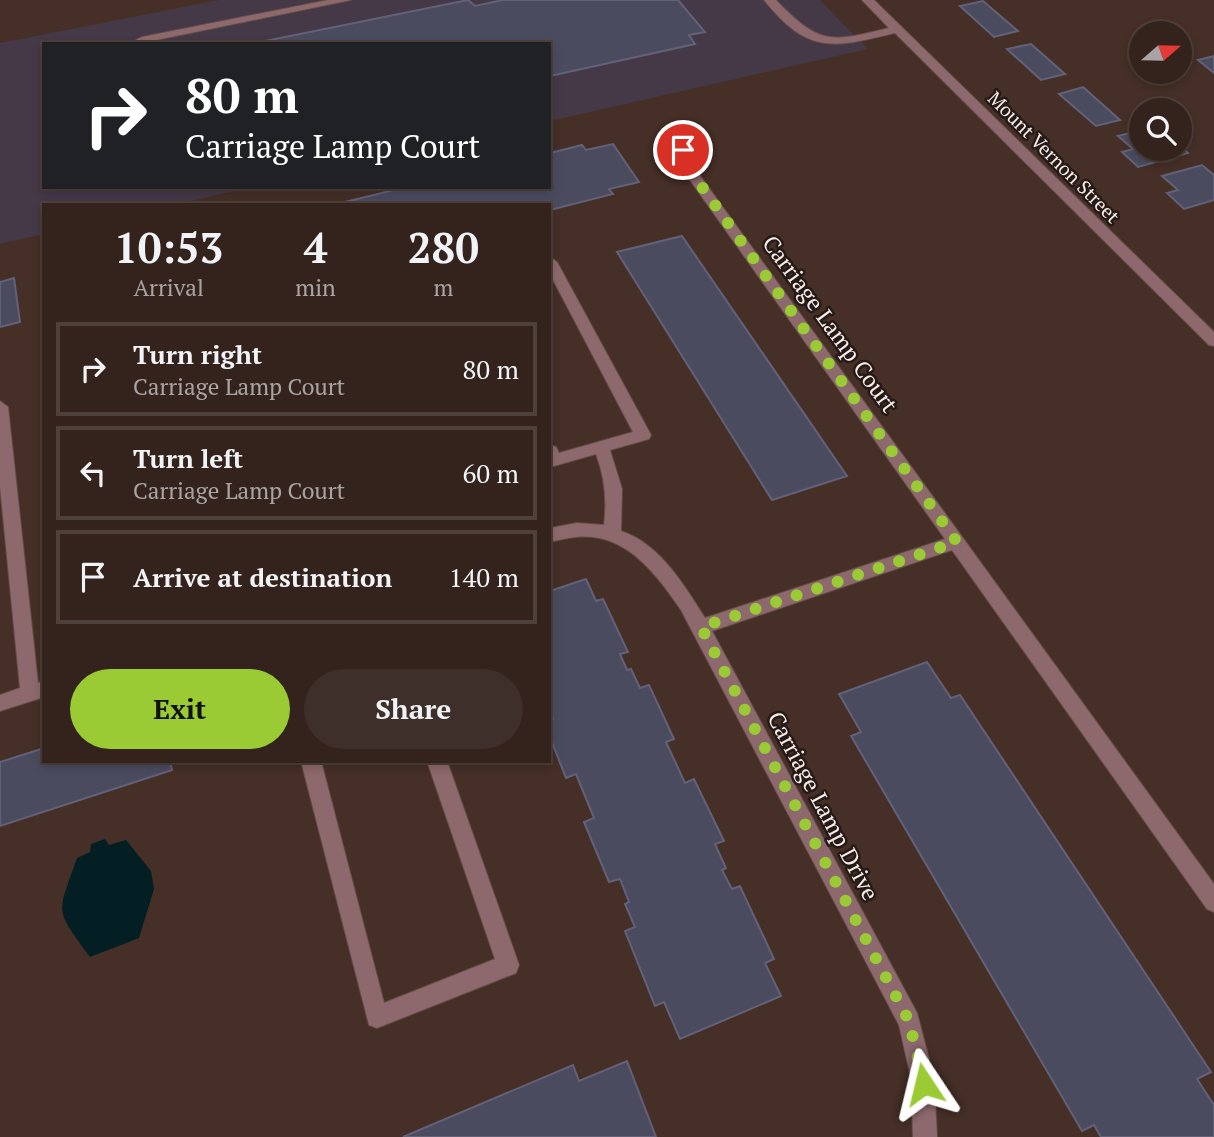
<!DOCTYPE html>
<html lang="en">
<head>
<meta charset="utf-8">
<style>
  body { margin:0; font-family:"PT Serif",serif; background:#3f2f2a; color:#f1f3f6; height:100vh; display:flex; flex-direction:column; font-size:26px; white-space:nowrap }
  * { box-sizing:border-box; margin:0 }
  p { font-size:23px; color:#a9a4a4 }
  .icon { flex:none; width:38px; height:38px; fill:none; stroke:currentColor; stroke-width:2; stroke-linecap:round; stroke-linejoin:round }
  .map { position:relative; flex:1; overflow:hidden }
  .drawer { position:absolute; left:42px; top:203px; width:509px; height:560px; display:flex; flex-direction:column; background:#34231d; border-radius:0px; box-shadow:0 4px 10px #0003,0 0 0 2px #4e403b }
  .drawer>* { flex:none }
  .hud { position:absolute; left:42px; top:42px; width:509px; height:147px; border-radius:0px; box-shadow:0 4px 10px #0003,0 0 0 2px #4e403b; background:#202124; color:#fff; overflow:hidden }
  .needle { width:46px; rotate:70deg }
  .tools { position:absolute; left:1129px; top:21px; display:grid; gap:14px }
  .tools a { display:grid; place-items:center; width:63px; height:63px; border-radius:50%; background:#34231d; box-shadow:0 4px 10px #0003,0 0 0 2px #4e403b; font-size:35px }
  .pin { position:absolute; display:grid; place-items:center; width:60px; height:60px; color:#fff; margin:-30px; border:4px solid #fff; border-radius:50%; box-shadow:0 2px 7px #0007 }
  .me { position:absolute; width:77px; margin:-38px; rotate:350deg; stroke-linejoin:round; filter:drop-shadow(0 0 5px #0008) }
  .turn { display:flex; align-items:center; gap:24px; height:147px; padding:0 28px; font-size:32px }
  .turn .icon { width:91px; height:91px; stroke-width:2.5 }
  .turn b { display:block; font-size:49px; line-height:60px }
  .eta { display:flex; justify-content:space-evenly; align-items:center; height:119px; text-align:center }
  .eta b { font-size:42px; font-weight:700; line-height:49px }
  .primary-button { display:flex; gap:14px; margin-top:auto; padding:14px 28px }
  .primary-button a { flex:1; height:80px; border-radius:42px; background:#9acb34; color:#111; font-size:28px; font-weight:700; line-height:80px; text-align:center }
  .primary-button a+a { background:#3f2f2a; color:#f1f3f6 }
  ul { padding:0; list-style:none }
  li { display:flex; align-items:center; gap:21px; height:94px; margin:0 14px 10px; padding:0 14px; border:4px solid #4e403b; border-radius:0px }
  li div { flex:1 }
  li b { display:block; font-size:26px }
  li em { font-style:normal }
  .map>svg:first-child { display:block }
  .education { fill:#453847 }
  .water { fill:#031f23 }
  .building { fill:#4b4b60; stroke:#626178; stroke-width:2 }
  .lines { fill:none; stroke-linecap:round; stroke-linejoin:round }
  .minor-casing { stroke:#624d46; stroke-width:2 }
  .minor { fill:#8d696d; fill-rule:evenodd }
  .route { stroke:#9acb34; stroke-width:12; stroke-dasharray:0 21.6 }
  .labels { text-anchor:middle; stroke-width:5; stroke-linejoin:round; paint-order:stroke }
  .far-street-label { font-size:19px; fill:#faebe6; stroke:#241a17 }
  .street-label { font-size:23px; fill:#faebe6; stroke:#241a17 }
</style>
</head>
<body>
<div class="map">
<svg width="1214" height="1137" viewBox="0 0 1214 1137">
  <rect width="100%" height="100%" fill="#452f27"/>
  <polygon class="education" points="219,0 820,0 868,49 550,121 550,44 44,44 44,187 252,187 173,205 44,205 44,234 0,244 0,43"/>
  <path class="water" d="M105,839L109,845L126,840L151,871L154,889L139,938L90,957C54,907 57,916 77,858L90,852L91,844Z"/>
  <g class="building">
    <polygon points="468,0 475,6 503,0 678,0 705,32 689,35 695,44 550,76 550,44 250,44"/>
    <polygon points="983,1 1018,31 994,37 960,6"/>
    <polygon points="1031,44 1065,74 1041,80 1007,49"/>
    <polygon points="1214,56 1214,73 1198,60"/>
    <polygon points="1083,87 1120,120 1096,126 1059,94"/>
    <polygon points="1141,130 1141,149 1180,149 1180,146 1188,153 1138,167 1122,152 1133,149 1118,136"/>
    <polygon points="613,144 639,182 609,189 613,194 550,210 550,205 333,205 406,187 550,187 550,153 582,145 586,150"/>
    <polygon points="1202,165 1214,175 1214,200 1184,209 1167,193 1178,190 1162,176"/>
    <polygon points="682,236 847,476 772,500 617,252"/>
    <polygon points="14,278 20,322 0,327 0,282"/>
    <polygon points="586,579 596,601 603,599 628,652 620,654 627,670 631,669 640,688 649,685 674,739 666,742 685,783 694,779 724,841 715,844 726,868 722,870 732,889 740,886 774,959 765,963 781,996 680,1039 664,1002 655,1006 625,931 635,927 625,904 629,902 620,879 609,882 584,822 594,818 576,774 566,778 550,737 550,720 553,719 550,712 550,591"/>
    <polygon points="927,662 951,698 960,695 1211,1072 1197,1079 1214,1105 1214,1137 1101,1137 1094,1125 1082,1131 851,736 861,732 839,694"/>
    <polygon points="44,748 44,761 170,761 172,770 0,826 0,762"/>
    <polygon points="627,1061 656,1137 403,1137 573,1065 579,1081"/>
  </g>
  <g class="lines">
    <defs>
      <g id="minor">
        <polygon points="328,0 351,0 142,43 136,40 142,37"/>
        <path d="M764,0H776C820,46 831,42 889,28L862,0H874L1214,332V346L1209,345L895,33C833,48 808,55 764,0Z"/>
        <path d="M675,123L681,127L698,173L1214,884V912L1207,909L952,550L712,631L917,1013L934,1078L937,1137H913L911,1078L899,1025L681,610C656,574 626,532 576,537C567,538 558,540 550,542V528L577,523L604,525C607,500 605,478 596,454L554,466L550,465V445L556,447L559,453L633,432L550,274V257L557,262L651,435L649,439L610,450L622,489L621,531C660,544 684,585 705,618L945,539L685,173L669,127Z"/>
        <polygon points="0,401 8,407 38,683 44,681 44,697 0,711 0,695 20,688 0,486"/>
        <polygon points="301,761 321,761 384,1003 495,959 427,761 447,761 519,965 516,973 377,1028 369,1025"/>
      </g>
    </defs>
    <use href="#minor" class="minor-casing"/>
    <use href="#minor" class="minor"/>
  </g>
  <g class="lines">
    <polyline class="route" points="683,150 692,173 957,542 701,627 909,1021 924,1084"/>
  </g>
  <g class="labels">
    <g class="far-street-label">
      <text transform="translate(1054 157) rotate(45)" y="7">Mount Vernon Street</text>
    </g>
    <g class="street-label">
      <text transform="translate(830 324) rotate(54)" y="8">Carriage Lamp Court</text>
      <text transform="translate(823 806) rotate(62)" y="8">Carriage Lamp Drive</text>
    </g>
  </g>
</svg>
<div class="tools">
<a><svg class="needle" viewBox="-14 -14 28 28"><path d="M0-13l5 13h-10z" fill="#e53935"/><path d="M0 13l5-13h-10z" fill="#a9a4a4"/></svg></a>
<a><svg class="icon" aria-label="search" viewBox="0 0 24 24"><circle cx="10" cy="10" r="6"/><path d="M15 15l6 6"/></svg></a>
</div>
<div class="pin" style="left:683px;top:150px;background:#d93025"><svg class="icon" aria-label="arrive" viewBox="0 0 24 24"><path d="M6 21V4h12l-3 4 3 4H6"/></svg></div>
<svg class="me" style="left:924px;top:1084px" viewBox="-20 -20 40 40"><path d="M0-17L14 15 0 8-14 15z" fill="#9acb34" stroke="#fff" stroke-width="4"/></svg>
<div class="hud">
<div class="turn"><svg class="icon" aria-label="right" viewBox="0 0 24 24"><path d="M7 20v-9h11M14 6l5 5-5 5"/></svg><div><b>80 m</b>Carriage Lamp Court</div></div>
</div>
<section class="drawer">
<div class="eta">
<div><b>10:53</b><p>Arrival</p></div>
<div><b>4</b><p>min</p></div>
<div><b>280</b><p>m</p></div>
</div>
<ul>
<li><svg class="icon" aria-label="right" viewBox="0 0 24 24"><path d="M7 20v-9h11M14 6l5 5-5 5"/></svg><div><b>Turn right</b><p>Carriage Lamp Court</p></div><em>80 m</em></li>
<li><svg class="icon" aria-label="left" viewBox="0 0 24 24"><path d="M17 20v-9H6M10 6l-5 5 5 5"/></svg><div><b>Turn left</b><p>Carriage Lamp Court</p></div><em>60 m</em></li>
<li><svg class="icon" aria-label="arrive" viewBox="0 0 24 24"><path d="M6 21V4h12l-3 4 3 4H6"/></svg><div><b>Arrive at destination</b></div><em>140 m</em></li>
</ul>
<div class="primary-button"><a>Exit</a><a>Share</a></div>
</section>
</div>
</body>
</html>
